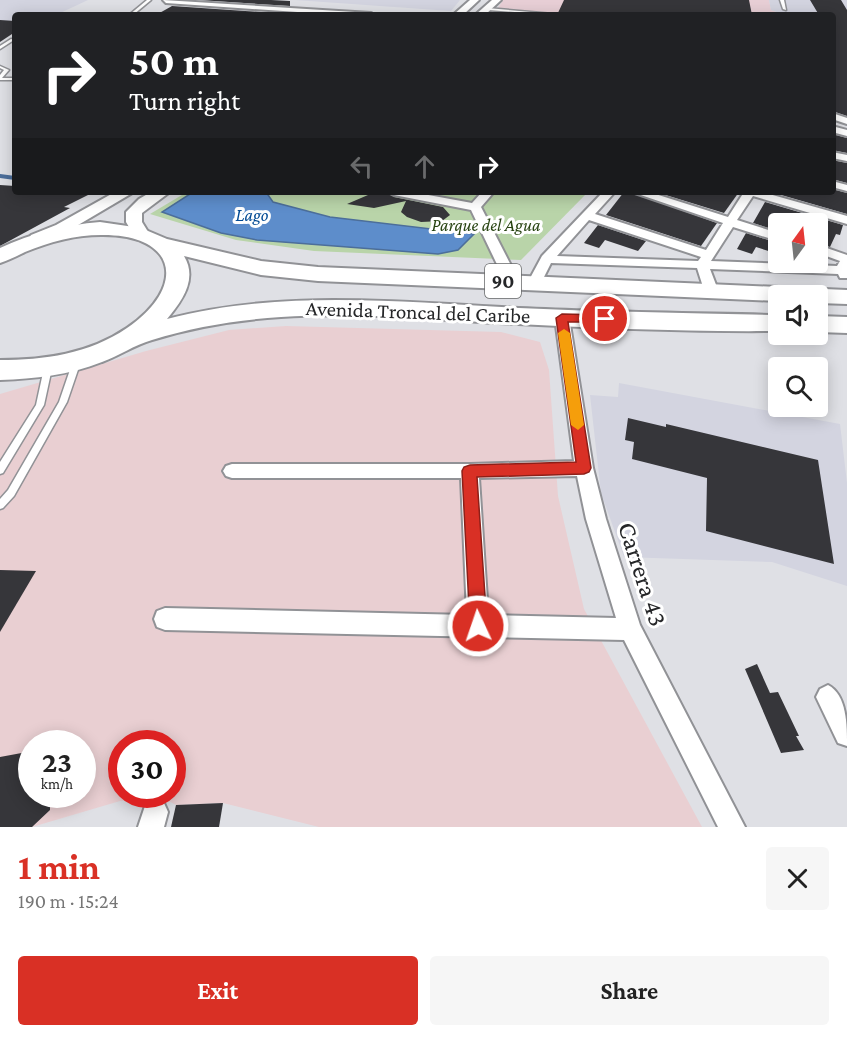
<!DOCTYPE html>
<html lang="en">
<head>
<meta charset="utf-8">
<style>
  body { margin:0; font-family:"Crimson Pro",serif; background:#f6f6f6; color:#222; height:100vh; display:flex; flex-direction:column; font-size:22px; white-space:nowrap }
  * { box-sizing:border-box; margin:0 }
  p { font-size:20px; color:#767676 }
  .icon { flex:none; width:33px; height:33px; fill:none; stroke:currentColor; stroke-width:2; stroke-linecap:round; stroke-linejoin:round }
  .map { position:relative; height:827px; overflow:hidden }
  .details { display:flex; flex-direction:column; background:#fff; flex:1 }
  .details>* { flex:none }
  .banner { position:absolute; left:12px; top:12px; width:824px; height:183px; border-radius:6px; box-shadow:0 3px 15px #0003; background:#202124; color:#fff; overflow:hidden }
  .needle { width:39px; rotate:15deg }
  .buttons { position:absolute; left:768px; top:213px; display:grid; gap:12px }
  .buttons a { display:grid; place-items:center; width:60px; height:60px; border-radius:6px; background:#fff; box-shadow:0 3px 15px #0003; font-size:30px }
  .speed { position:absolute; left:18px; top:730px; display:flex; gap:12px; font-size:30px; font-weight:700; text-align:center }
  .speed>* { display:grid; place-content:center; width:78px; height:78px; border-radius:50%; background:#fff; box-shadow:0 3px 15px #0003; line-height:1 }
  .speed small { font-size:15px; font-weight:400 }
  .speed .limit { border:9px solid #d22; background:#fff; color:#111 }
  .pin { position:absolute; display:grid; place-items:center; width:51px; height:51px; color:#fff; margin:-26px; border:3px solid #fff; border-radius:50%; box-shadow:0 2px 6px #0007 }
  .me { position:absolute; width:66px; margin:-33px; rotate:357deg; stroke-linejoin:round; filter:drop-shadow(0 0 4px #0008) }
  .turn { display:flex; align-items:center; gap:21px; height:126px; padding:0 18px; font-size:27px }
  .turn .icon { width:78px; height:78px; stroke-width:2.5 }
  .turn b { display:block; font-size:42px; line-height:51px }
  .lanes { display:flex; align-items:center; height:57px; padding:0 18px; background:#0003; justify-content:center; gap:30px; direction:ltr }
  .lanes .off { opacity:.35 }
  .round { display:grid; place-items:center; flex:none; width:63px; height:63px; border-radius:6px; background:#f6f6f6 }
  .headline { display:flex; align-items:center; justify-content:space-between; height:102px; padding:0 18px }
  h1 { font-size:36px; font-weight:700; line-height:45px; color:#d93025 }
  .action { display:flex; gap:12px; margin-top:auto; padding:12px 18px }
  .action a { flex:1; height:69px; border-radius:6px; background:#d93025; color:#fff; font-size:24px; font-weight:700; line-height:69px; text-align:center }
  .action a+a { background:#f6f6f6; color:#222 }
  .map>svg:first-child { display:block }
  .commercial { fill:#e8cfd6 }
  .industrial { fill:#e9cfd2; fill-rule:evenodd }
  .built { fill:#d3d4e0 }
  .green { fill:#b9d4a9 }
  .water { fill:#5d8dcb; stroke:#4c6e9a; stroke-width:1.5 }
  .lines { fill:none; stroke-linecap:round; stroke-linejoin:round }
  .stream { stroke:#4c6e9a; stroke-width:4 }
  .building { fill:#36363a }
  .lane-casing { stroke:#919296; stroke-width:3 }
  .street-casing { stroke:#919296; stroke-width:4 }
  .secondary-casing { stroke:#919296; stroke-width:4 }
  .highway-casing { stroke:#919296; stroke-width:4 }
  .lane { fill:#fff; fill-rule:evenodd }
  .street { fill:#fff; fill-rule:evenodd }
  .secondary { fill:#fff; fill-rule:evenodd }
  .highway { fill:#fff; fill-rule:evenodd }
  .route { fill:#d93025; stroke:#8d1f18; stroke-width:1.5 }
  .slow { fill:#f59e0b }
  .labels { text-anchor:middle; stroke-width:6; stroke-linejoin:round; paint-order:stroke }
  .far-water-label { font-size:18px; font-style:italic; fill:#014993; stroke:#fff }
  .far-park-label { font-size:18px; font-style:italic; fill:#284412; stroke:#fff }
  .shield { fill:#fff; stroke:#666768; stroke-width:1.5 }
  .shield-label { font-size:20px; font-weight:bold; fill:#252628 }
  .street-label { font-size:21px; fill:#252628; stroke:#fff }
  .near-street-label { font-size:26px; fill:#252628; stroke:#fff }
</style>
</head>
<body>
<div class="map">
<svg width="847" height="827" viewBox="0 0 847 827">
  <rect width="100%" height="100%" fill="#dfe0e5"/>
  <polygon class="commercial" points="503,0 769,0 771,10 785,15 489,15 498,8"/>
  <path class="industrial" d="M286,326L501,332L540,342L549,370L558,496L584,609L702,827H319L223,803L176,805L163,798L120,801L32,827H0V394L146,351L229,330ZM32,744H82V795H32ZM122,744H172V795H122Z"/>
  <g class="built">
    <polygon points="0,0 88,0 56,15 15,15 15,21 0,22"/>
    <polygon points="295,0 460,0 451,11"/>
    <polygon points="769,0 847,0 847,35 832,15 785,15 771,10"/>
    <polygon points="619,383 840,424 847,483 847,586 772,562 624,557 601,493 590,395 618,397"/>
  </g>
  <polygon class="green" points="187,192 588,192 521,260 314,251 236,240 150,214"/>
  <polygon class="water" points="193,192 266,192 273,202 330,217 474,234 458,250 438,254 257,240 221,233 162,212"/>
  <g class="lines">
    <polyline class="stream" points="0,176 15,178"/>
  </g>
  <g class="building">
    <polygon points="199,0 271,0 290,1 290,6"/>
    <polygon points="564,0 749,0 752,15 557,15"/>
    <polygon points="810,0 841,0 847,10 847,116 832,111 832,15 819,15"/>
    <polygon points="172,6 290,14 290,15 156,15"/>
    <polygon points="0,20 15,21 15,32 0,42"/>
    <polygon points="832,134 847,138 847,153 832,150"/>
    <polygon points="832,160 847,163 847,183 832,179"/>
    <polygon points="0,185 15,186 15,192 94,192 64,207 70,208 0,246"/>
    <polygon points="832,189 847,193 847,214 771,192 832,192"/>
    <polygon points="375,192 386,192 394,197 443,207 450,215 442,221 421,222 407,217 401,212 406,201 374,208 347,204"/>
    <polygon points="624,192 630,192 717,223 701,246 606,215"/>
    <polygon points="656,192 739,192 724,213"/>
    <polygon points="765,202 843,225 840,235 836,234 830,247 818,243 818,224 778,224 778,231 753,223"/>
    <polygon points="598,225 646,241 638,251 605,240 599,248 584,243"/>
    <polygon points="746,233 778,243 778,254 756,247 752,254 737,249"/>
    <polygon points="628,418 666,427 666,424 818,460 834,564 706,531 707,478 632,459 634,442 625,440"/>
    <polygon points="0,570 36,571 0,632"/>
    <polygon points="757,664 770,693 778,692 799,736 796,736 804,750 781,753 745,669"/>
    <polygon points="27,752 24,762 32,773 32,795 50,795 50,810 32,827 0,827 0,757"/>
    <polygon points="223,803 219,827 171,827 176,805"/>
  </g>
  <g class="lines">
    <defs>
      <g id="lane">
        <polygon points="147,0 151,0 133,15 129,15"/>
        <polygon points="780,0 784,0 786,10 783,9"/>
        <polygon points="487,8 553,14 555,15 488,10"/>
        <polygon points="11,39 14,40 0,49 0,46"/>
        <polygon points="0,66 9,70 2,78 15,78 15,80 0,80 0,75 4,70 0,68"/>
        <polygon points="77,358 81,361 67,402 14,496 3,508 0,509 0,499 8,490 59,402 73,361"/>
        <polygon points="48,365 52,368 44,405 3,473 0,474 0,462 36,405 44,368"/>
      </g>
      <g id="street">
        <polygon points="163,0 371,13 374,15 341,15 166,3"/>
        <polygon points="832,113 847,118 847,124 832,119"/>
        <polygon points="832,126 847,130 847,136 832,132"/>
        <polygon points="832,152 847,155 847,161 832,158"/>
        <polygon points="832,181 847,185 847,191 832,187"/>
        <polygon points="388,192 412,192 472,203 482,192 494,192 481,207 519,281 517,284 512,285 505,281 471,210 394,195"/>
        <path d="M603,192H615L595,214L706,250L723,223L632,192H649L728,217L744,192H762L847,216V224L753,196L737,220L778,233V241L733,227L711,261L837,266L840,261L818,253V245L847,255V278H840L838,274L710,269L718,290L711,294L704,290L697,268L551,263L540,285H530L528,282L542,256ZM589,220L701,257L698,261L557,256Z"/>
        <path d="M562,313L569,318L593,468L606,519L640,625L745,827H718L624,640L165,630L157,627L154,619L157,611L165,608L467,615L461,478H232L226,476L223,471L226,466L232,464H470L574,461L555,318ZM577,476L586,519L616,618L488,615L479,478Z"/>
        <path d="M828,685C847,695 847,725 847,746L838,743L816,697L820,689Z"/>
        <polygon points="155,799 164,803 168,812 164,827 138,827 146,803"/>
      </g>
      <g id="secondary">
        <polygon points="470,0 479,0 463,15 453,15"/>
        <polygon points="492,0 501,0 485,15 475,15"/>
        <polygon points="115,192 134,192 68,231 37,244 29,239 31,235 56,225"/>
        <polygon points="151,192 170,192 142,213 142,222 150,235 142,240 136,239 126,222 126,212 139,199"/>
      </g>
      <g id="highway">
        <path d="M100,222L141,228L167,239L261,261L318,267L847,290V304L818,303V296H778V301L318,281L261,275L184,256C198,279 182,301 167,319C282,289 402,302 519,308C606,312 692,313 778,315V331C685,332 591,328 498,323C426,319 353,312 281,317C237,320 193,327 152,340C134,345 119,356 102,362C69,375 35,379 0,380V360C44,360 89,354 127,328C187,287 178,234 101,235C75,235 49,242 25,252C17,256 9,260 0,263V248C32,233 65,225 100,222Z"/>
        <polygon points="818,316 847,317 847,333 818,332"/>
      </g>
    </defs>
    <use href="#lane" class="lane-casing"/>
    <use href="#street" class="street-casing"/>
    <use href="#secondary" class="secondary-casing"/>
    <use href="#highway" class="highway-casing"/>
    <use href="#lane" class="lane"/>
    <use href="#street" class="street"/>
    <use href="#secondary" class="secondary"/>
    <use href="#highway" class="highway"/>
  </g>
  <polygon class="route" points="562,314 605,315 611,319 605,322 568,322 591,468 589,472 584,474 477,477 487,626 485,632 478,635 472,632 470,626 462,471 464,467 470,465 576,462 556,318"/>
  <polygon class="slow" points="564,329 570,333 584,425 578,430 571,425 558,333"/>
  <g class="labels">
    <g class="far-water-label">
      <text x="252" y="221">Lago</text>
    </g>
    <g class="far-park-label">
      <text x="486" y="231">Parque del Agua</text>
    </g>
    <rect class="shield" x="485" y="264" width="36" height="34" rx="4.5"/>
    <g class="shield-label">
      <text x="503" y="288">90</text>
    </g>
    <g class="street-label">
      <text transform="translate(418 312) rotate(2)" y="7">Avenida Troncal del Caribe</text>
    </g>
    <g class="near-street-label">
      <text transform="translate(643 574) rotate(72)" y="9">Carrera 43</text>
    </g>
  </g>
</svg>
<div class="buttons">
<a><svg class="needle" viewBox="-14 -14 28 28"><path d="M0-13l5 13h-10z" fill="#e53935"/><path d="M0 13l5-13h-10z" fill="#767676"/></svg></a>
<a><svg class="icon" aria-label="sound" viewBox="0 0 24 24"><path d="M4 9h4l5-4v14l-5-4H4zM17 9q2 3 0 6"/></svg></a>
<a><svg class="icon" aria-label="search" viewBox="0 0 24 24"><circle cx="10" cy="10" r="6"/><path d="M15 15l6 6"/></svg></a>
</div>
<div class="speed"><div>23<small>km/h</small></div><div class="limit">30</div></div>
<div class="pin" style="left:605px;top:319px;background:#d93025"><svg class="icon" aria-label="arrive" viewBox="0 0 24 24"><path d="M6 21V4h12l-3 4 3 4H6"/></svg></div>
<svg class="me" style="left:478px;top:626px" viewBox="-20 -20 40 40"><circle r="17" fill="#d93025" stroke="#fff" stroke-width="3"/><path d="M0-11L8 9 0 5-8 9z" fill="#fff"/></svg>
<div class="banner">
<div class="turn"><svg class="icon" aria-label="right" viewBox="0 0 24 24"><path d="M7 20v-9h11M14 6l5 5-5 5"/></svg><div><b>50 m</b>Turn right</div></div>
<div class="lanes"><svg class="icon off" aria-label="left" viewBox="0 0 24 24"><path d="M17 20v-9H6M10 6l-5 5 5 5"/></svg><svg class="icon off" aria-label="ahead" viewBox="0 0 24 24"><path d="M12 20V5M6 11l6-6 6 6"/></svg><svg class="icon" aria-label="right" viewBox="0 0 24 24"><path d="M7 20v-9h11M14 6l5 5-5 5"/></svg></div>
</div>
</div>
<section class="details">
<div class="headline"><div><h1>1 min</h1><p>190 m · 15:24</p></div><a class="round"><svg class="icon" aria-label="close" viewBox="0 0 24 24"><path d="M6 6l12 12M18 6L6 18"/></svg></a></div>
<div class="action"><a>Exit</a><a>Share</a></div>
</section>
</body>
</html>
